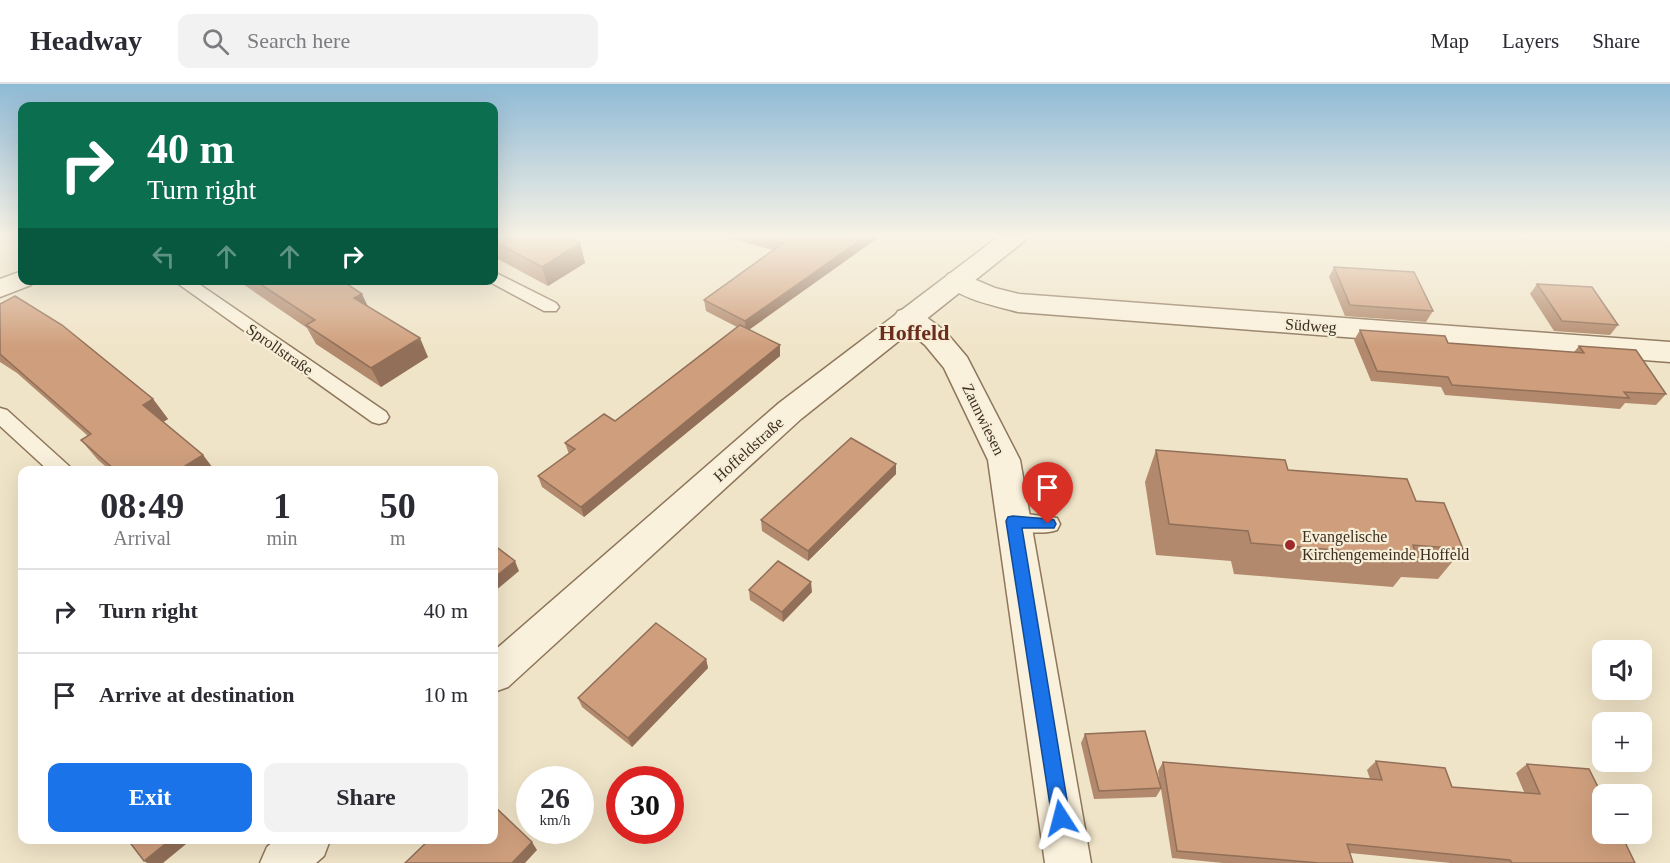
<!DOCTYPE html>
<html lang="en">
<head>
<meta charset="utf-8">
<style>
  body { margin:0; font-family:Georgia,serif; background:#f2f2f3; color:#2b2b33; height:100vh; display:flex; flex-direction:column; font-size:22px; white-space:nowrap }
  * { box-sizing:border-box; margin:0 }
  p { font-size:20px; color:#7c7c81 }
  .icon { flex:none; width:33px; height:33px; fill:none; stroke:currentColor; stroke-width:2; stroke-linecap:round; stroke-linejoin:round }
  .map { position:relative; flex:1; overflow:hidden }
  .drawer { position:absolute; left:18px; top:382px; width:480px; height:378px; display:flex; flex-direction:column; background:#fff; border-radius:12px; box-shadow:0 6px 24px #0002 }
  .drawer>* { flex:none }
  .guide { position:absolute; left:18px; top:18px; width:480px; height:183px; border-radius:12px; box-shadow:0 6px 24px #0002; background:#0b6e4f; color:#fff; overflow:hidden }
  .buttons { position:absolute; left:1592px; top:556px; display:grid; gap:12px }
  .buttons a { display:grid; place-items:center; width:60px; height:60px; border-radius:12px; background:#fff; box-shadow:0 6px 24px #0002; font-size:30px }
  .speed { position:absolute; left:516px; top:682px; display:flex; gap:12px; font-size:30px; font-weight:700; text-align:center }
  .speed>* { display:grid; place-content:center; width:78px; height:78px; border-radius:50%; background:#fff; box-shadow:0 6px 24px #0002; line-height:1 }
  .speed small { font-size:15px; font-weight:400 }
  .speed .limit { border:9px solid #d22; background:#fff; color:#111 }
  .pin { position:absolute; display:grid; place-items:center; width:51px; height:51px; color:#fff; margin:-62px -26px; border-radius:50% 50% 50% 0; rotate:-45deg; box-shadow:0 0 6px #0007 }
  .pin .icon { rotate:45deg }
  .me { position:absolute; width:66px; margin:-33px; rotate:351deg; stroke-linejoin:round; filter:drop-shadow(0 0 4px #0008) }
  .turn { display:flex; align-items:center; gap:21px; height:126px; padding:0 30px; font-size:27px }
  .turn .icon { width:78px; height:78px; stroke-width:2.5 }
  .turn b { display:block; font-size:42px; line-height:51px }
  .lanes { display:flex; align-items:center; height:57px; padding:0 30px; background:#0003; justify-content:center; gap:30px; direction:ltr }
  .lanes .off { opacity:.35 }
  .eta { display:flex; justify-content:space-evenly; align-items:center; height:102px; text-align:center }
  .eta b { font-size:36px; font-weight:700; line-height:42px }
  .button { display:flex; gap:12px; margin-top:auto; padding:12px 30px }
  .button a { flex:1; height:69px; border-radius:12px; background:#1a73e8; color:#fff; font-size:24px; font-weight:700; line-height:69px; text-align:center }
  .button a+a { background:#f2f2f3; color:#2b2b33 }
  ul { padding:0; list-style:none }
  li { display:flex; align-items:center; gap:18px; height:84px; padding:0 30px; border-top:2px solid #e1e1e2 }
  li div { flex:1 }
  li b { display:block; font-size:22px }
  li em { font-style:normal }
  header { display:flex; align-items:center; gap:36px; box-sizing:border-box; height:84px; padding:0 30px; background:#fff; border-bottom:2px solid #e1e1e2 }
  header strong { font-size:28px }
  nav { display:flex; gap:33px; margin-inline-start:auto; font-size:21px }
  .search { width:420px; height:54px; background:#f2f2f3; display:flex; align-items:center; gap:15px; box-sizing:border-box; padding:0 21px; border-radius:12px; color:#7c7c81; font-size:22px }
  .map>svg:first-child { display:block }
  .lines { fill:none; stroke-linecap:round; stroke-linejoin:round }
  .service-casing { stroke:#8d765c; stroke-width:3 }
  .minor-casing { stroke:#8d765c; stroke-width:3 }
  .tertiary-casing { stroke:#8d765c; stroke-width:3 }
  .service { fill:#faf1dc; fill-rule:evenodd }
  .minor { fill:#faf1dc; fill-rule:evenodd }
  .tertiary { fill:#faf1dc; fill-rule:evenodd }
  .wall { fill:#b2896c }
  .shaded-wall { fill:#916f58 }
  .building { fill:#cf9f7d; stroke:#916f58; stroke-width:1.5 }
  .route { fill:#1a73e8; stroke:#114b97; stroke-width:1.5 }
  .poi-dot { fill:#9e2a2b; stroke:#f7eed8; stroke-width:2 }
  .labels { text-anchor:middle; stroke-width:4.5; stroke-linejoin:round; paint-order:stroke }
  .street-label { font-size:16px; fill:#3d2e20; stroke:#f7eed8 }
  .poi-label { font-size:16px; fill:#3d2e20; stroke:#f7eed8; text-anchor:start }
  .district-label { font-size:22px; font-weight:bold; fill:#6b2e1e; stroke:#f7eed8 }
</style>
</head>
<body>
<header>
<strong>Headway</strong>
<div class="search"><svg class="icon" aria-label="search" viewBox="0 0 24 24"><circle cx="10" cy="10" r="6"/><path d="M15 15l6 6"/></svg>Search here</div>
<nav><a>Map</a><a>Layers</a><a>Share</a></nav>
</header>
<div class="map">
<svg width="1670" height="779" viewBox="0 0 1670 779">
  <rect width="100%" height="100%" fill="#f0e4c8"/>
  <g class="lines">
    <defs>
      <g id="service">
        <polygon points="494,188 556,219 559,223 556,227 544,227 488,197 494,196"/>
        <polygon points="173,196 193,196 386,328 389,333 386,338 379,340 372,338"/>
        <polygon points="0,324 7,326 69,382 72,387 49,387 0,342"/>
        <path d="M1013,428L1057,434L1060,440L1057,446C1042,451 1020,448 1005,443L1002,437L1005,431Z"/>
      </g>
      <g id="minor">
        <polygon points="22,187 22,196 34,196 31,201 0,213 0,195"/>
        <path d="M957,188L995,204L1019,210L1670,258V278L1018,228C997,222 956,215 944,196L948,190Z"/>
        <polygon points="908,224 918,227 945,247 967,273 1020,376 1091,779 1045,779 988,376 944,284 925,261 898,239 894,233 898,227"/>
      </g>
      <g id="tertiary">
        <polygon points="998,153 1027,153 1023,158 801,335 508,603 494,608 494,567 779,319"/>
        <polygon points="275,756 330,756 324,772 316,779 260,779 267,763"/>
      </g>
    </defs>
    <use href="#service" class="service-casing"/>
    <use href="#minor" class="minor-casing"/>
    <use href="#tertiary" class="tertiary-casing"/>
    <use href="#service" class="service"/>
    <use href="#minor" class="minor"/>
    <use href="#tertiary" class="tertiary"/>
  </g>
  <g class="wall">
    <polygon points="494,153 580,159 585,179 548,202 494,173"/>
    <polygon points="727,153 879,153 749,245 780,272 584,433 542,403 538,392 569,370 565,359 615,337 737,243 706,227 704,216 773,166"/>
    <polygon points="1334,183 1433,227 1426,238 1345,232 1329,193"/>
    <polygon points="237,196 341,196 367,222 428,273 381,303 316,260 307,244"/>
    <polygon points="1537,200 1618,241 1610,251 1554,247 1530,210"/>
    <polygon points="0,220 153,315 168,335 163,338 203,371 215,387 111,387 98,376 81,356 88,352 17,289 0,278"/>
    <polygon points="1360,246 1448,259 1574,268 1579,262 1666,310 1656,321 1625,319 1620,325 1445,311 1441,303 1371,297 1354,256"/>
    <polygon points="1156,366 1288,386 1416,417 1463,465 1438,495 1401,493 1393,503 1234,490 1231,477 1156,471 1145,398"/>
    <polygon points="896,380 896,390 808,477 762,447 761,436"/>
    <polygon points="749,506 812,508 783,538 750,516"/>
    <polygon points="706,575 708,584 632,663 582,623 578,614"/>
    <polygon points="1085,650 1160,701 1158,687 1163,678 1370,695 1367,686 1376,677 1452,703 1524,708 1516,689 1527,680 1635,779 1451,779 1350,769 1353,779 1223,779 1172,774 1161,705 1156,713 1094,715 1081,659"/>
  </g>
  <g class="shaded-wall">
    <polygon points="865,153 879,153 746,248 745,237"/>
    <polygon points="580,159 585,179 548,202 542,183"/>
    <polygon points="362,210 371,229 354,214"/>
    <polygon points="420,254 428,273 381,303 371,284"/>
    <polygon points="780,261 780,272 584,433 581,423"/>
    <polygon points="153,315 168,335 158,341 143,321"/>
    <polygon points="203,371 215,387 177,387"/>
    <polygon points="896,380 896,390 808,477 808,467"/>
    <polygon points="515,477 519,487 494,508 494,494"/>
    <polygon points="811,498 812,508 783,538 782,528"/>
    <polygon points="706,575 708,584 632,663 628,654"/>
    <polygon points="170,756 191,756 163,779 147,779 144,777"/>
    <polygon points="532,758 537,766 525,779 512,779"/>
  </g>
  <g class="building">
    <polygon points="494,153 567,153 580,159 542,183 494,157"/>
    <polygon points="761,153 865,153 745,237 704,216 783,159"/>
    <polygon points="1334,183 1414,188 1433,227 1350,221"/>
    <polygon points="254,196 341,196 362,210 354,214 420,254 371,284 306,241 315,236"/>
    <polygon points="1537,200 1592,203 1618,241 1562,237"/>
    <polygon points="15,212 62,241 153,315 143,321 203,371 177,387 116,387 81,356 91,350 0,270 0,220"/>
    <polygon points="740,241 780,261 581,423 538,392 575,365 565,359 604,330 615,337"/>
    <polygon points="1360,246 1445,252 1448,259 1584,269 1579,262 1636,266 1666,310 1624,308 1629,314 1452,301 1448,293 1377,287"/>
    <polygon points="851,354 896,380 808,467 761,436"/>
    <polygon points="1156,366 1285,376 1288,386 1407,395 1416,417 1444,419 1463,465 1413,461 1417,473 1251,459 1248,447 1169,440"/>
    <polygon points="494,461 515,477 494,494"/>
    <polygon points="778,477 811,498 782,528 749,506"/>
    <polygon points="656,539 706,575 628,654 578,614"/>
    <polygon points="1145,647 1161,704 1099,707 1085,650"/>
    <polygon points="1376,677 1445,684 1452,703 1540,710 1527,680 1589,685 1602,711 1602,750 1621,750 1635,779 1512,779 1510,776 1347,760 1353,779 1319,779 1177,767 1163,678 1382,696"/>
    <polygon points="494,722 532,758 512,779 405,779 429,756 494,756"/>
    <polygon points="128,756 170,756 144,777"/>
  </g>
  <linearGradient id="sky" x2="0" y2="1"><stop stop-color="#8fbad6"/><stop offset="0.58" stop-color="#f8f3e6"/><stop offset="1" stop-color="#f8f3e6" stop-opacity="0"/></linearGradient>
  <rect width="1670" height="262" fill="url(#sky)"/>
  <polygon class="route" points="1013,432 1048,435 1054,436 1056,440 1054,444 1022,444 1070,734 1068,740 1061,743 1055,740 1052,734 1006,437 1008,433"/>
  <circle class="poi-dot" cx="1290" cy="461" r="6"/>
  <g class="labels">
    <g class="street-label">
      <text transform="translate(1311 241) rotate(4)" y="6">Südweg</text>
      <text transform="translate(280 265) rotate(35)" y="6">Sprollstraße</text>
      <text transform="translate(984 335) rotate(64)" y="6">Zaunwiesen</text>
      <text transform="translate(748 365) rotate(-42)" y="6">Hoffeldstraße</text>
    </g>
    <g class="poi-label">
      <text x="1302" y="458">Evangelische<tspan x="1302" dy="18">Kirchengemeinde Hoffeld</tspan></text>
    </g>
    <g class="district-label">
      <text x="914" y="256">Hoffeld</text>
    </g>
  </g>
</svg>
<div class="buttons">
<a><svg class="icon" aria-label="sound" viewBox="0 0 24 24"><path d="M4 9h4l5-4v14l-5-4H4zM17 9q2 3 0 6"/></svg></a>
<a>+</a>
<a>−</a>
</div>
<div class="speed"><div>26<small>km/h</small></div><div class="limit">30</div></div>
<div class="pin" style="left:1048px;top:440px;background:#d93025"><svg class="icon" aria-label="arrive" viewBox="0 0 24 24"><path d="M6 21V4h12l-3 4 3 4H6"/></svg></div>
<svg class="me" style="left:1061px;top:734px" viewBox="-20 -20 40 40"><path d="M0-17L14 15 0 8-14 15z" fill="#1a73e8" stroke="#fff" stroke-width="4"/></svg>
<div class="guide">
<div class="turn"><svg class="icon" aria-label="right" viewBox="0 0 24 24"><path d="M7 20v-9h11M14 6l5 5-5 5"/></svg><div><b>40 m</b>Turn right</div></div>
<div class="lanes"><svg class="icon off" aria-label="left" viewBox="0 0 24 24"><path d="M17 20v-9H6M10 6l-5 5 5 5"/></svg><svg class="icon off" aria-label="ahead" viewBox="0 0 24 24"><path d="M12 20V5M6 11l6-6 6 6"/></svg><svg class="icon off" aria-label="ahead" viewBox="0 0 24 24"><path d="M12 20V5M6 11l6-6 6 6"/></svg><svg class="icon" aria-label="right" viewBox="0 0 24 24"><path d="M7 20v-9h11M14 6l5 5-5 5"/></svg></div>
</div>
<section class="drawer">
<div class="eta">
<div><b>08:49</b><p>Arrival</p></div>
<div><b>1</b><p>min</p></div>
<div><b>50</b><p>m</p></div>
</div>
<ul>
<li><svg class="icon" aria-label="right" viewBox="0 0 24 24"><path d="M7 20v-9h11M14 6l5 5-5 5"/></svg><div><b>Turn right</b></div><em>40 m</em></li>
<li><svg class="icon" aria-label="arrive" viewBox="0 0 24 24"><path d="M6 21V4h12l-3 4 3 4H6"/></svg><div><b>Arrive at destination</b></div><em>10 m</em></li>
</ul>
<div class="button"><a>Exit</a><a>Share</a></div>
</section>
</div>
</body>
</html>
